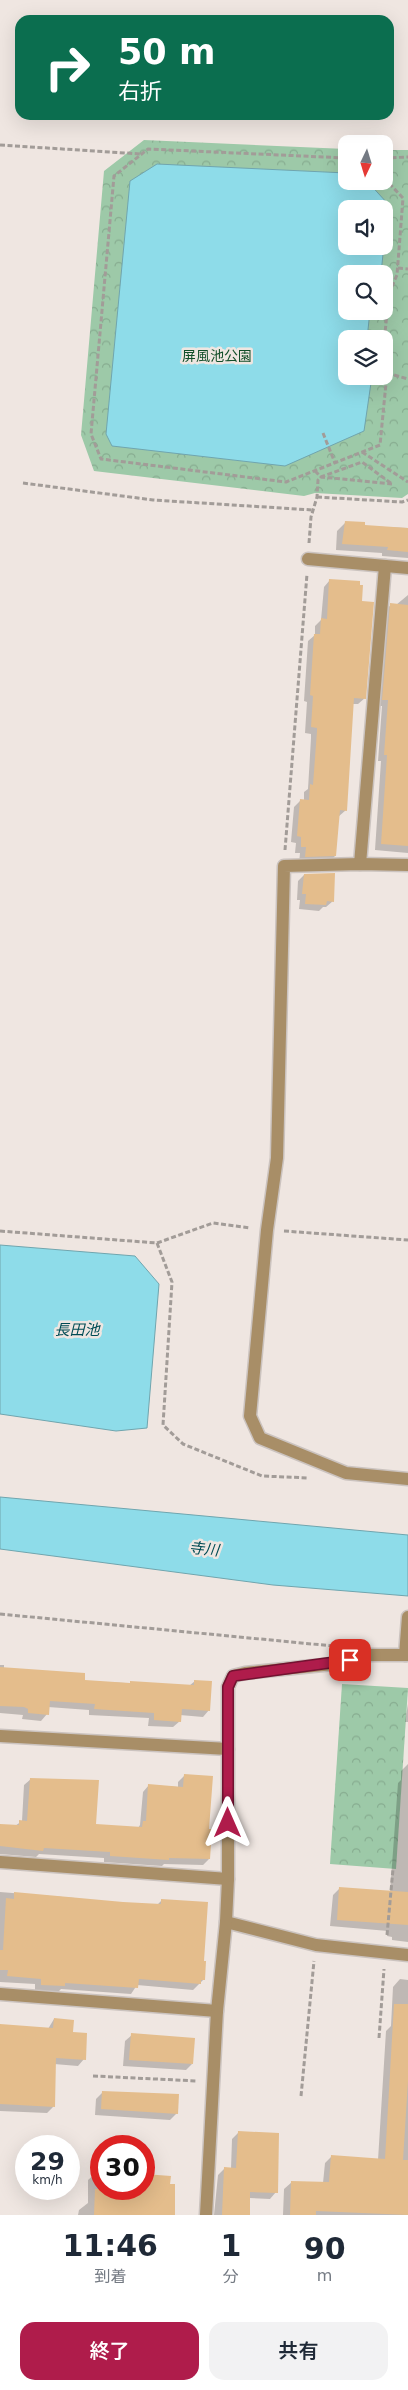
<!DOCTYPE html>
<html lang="ja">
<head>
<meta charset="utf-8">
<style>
  body { margin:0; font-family:"DejaVu Sans","Noto Sans JP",sans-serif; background:#f2f2f3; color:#1f2937; height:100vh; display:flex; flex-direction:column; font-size:19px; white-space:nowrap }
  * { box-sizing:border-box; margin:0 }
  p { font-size:16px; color:#747a83 }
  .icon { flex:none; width:28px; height:28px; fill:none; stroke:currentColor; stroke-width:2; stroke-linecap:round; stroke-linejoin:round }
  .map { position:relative; height:2215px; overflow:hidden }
  .side { display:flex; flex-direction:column; background:#fff; flex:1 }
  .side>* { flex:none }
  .guide { position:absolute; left:15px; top:15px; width:379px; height:105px; border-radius:15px; box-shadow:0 5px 20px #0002; background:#0b6e4f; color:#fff; overflow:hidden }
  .needle { width:32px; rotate:184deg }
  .buttons { position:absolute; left:338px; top:135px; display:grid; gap:10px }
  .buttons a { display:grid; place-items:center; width:55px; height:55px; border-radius:10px; background:#fff; box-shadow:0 5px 20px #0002; font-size:25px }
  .speed { position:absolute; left:15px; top:2135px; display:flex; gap:10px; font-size:25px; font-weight:700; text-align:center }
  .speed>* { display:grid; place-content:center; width:65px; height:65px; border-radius:50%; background:#fff; box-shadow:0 5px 20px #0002; line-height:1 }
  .speed small { font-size:12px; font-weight:400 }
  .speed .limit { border:8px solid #d22; background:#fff; color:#111 }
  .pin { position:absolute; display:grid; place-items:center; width:42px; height:42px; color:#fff; margin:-21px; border-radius:10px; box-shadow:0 2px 8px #0006 }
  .me { position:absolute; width:55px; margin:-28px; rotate:0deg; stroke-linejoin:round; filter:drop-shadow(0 0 4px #0008) }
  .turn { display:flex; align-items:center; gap:18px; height:105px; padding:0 20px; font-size:22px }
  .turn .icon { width:65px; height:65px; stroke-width:2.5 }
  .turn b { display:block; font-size:35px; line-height:42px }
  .eta { display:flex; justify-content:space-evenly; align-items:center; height:85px; text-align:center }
  .eta b { font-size:30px; font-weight:600; line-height:35px }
  .cta { display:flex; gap:10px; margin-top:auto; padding:10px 20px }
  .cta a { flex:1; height:58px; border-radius:15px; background:#af1c4b; color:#fff; font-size:20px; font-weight:600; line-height:58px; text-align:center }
  .cta a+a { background:#f2f2f3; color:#1f2937 }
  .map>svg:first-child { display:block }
  .forest { fill:url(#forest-crowns); fill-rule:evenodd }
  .water { fill:#8edce9; stroke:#70a5ae; fill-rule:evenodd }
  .shadow { fill:#0003 }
  .building { fill:#e4bd8c }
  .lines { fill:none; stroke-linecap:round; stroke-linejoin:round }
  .minor-casing { stroke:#cbc3bf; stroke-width:15 }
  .path { stroke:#a29c98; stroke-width:3; stroke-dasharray:5 2.5; stroke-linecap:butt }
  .minor { stroke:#a88e67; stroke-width:12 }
  .route-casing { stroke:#721231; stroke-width:12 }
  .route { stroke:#af1c4b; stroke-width:9 }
  .labels { text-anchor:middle; stroke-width:5; stroke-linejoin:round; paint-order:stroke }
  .park-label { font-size:14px; fill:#124e29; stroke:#efe6e1 }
  .water-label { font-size:15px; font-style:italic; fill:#004b54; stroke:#efe6e1 }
</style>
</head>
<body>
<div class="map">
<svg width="408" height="2215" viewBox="0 0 408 2215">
  <defs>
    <pattern id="forest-crowns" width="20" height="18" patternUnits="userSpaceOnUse" patternTransform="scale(1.25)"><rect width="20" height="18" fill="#9dc9a8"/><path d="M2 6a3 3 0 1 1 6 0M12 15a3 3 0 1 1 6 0" fill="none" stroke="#87ac90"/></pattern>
  </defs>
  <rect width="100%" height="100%" fill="#efe6e1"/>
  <g class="forest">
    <path d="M144,140L346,149V181H384V150H408V494L402,498L315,493L304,496L94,471L81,435L104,171ZM346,209H384V246H346ZM346,274H384V311H346ZM346,339H384V376H346Z"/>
    <polygon points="342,1684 408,1688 396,1869 330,1864"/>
  </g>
  <g class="water">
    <path d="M157,164L346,173V181H367L388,204L381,274H346V311H370L367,339H346V376H372L364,431L285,466L112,446L106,434L130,181ZM346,209H384V246H346Z"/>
    <polygon points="0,1245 135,1256 159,1284 147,1428 116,1431 0,1414"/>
    <polygon points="0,1497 408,1535 408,1596 273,1585 0,1549"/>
  </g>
  <g class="shadow">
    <polygon points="346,522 363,526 408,528 408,558 382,556 382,553 336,550 337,531"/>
    <polygon points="330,580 365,698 358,704 352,704 346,810 338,817 335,856 329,862 299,863 300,853 295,853 296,843 291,842 294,807 300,801 304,801 304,792 308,789 311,738 311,734 305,733 307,702 304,701 308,641 315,635 315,626 321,620 324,587"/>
    <polygon points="408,595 408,853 375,850 381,761 378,761 382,706 376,706 384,611 391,605 396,605"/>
    <polygon points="304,875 333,901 326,907 323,907 319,911 299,909 300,900 297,900 298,881"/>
    <polygon points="0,1665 4,1665 4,1669 83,1681 189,1686 195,1681 209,1710 203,1717 180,1715 180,1721 173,1727 148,1726 149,1718 89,1715 89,1710 48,1707 47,1714 41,1721 22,1719 23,1715 0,1713"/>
    <polygon points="408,1704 408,1722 405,1722"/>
    <polygon points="408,1764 408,1942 392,1940 392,1937 387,1936 388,1931 330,1926 333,1895 340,1888 390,1892 398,1783 401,1780 401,1771"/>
    <polygon points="185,1775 207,1830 209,1859 203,1865 164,1864 162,1866 104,1862 104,1858 39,1854 36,1857 0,1854 0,1825 15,1826 22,1821 24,1785 31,1779 95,1825 138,1828 140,1825 143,1792 149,1785 178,1787 178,1782"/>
    <polygon points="0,1892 75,1898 75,1900 157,1905 162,1900 203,1962 204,1979 193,1990 137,1985 131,1994 61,1989 58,1992 35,1991 35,1984 0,1982"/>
    <polygon points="400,1979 408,1980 408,2215 283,2215 284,2189 292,2182 323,2183 325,2163 332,2156 378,2160 386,2031 391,2026 393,1987"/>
    <polygon points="54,2019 72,2033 84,2059 78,2066 54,2064 53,2107 47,2113 0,2111 0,2026 48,2029"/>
    <polygon points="132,2035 192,2064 186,2070 123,2066 125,2041"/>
    <polygon points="102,2093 177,2113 170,2120 95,2115 96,2099"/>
    <polygon points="238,2133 276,2192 270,2199 249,2198 249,2215 214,2215 218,2175 225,2168 231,2169 232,2139"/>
    <polygon points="96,2173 101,2173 101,2189 144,2189 144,2176 169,2177 174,2215 78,2215 79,2210 88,2203 88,2180"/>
  </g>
  <g class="building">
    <polygon points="345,521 365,522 365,525 408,528 408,552 387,550 388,547 342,544"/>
    <polygon points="329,579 360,581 360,585 363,585 362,601 374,602 366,699 354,698 347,811 340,810 336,856 305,857 306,847 301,847 301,837 297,836 300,799 309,800 310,784 313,785 317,731 317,728 311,727 313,696 310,695 314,634 320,634 321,618 327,619"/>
    <polygon points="390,603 408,605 408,846 381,844 387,755 384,755 388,700 382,700"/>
    <polygon points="335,873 334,902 327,901 326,905 305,904 306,894 302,894 304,874"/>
    <polygon points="0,1667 85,1673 85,1680 130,1683 130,1681 194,1685 194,1680 212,1681 210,1711 182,1709 181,1722 154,1720 154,1713 94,1709 95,1704 50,1701 49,1715 28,1713 28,1709 24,1707 0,1706"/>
    <polygon points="184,1774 213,1776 209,1829 212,1829 210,1859 169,1858 169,1860 110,1856 110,1852 44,1848 43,1851 0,1846 0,1824 19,1825 19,1820 27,1821 30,1778 99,1780 96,1824 142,1827 143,1821 146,1821 148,1784 183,1787"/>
    <polygon points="339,1887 408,1892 408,1925 337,1920"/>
    <polygon points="14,1892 123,1902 161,1904 161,1899 208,1902 204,1961 206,1961 205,1980 201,1980 201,1984 139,1979 138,1988 65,1983 65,1986 41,1985 41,1979 7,1976 8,1970 0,1970 0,1950 3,1950 6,1898 14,1899"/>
    <polygon points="394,2004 408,2004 408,2081 403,2160 408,2160 408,2215 316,2211 316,2215 290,2215 291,2181 329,2182 331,2155 385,2159"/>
    <polygon points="54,2018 74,2020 73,2032 87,2033 86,2060 56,2058 55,2107 0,2104 0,2024 53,2028"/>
    <polygon points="131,2033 195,2038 193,2064 129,2060"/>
    <polygon points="102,2091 179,2094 178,2114 101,2109"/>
    <polygon points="238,2131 279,2133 278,2193 250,2192 250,2215 222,2215 224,2167 236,2168"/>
    <polygon points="144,2174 171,2176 170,2184 175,2184 175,2215 94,2215 95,2189 144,2189"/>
  </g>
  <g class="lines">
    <defs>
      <g id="minor">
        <polyline points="308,559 408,568"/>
        <polyline points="360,864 385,566"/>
        <polyline points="408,865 360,864 284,866 277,1158 267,1230 250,1416 260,1438 346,1473 408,1479"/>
        <polyline points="405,1655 408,1617"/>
        <polyline points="0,1736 228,1749"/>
        <polyline points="0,1862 228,1879"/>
        <polyline points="226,1922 316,1945 408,1955"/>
        <polyline points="0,1994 217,2011"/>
        <polyline points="206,2215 217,2011 226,1922 228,1879 228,1687 233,1676 245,1673 333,1664 366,1655 408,1655"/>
      </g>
    </defs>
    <use href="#minor" class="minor-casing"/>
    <g class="path">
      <polyline points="0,145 141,154"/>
      <polyline points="346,158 148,149 114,176 91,434 101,459 286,482 380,445 387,373 384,363"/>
      <polyline points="384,158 408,157"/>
      <polyline points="384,178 403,198 397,275 389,293 384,343"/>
      <polyline points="398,268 408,269"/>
      <polyline points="387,373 408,379"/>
      <polyline points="323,433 335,463"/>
      <polyline points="362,452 408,482"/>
      <polyline points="315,471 321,477 392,484"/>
      <polyline points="23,483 153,500 313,510"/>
      <polyline points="317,497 402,502 408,500"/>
      <polyline points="309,543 311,517 317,497 318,480 321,477 362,462 392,484"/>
      <polyline points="285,850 307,574"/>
      <polyline points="0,1231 157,1243 213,1223 250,1228"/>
      <polyline points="284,1231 408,1240"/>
      <polyline points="157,1243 172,1282 163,1425 183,1444 262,1476 309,1478"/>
      <polyline points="0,1614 333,1646"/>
      <polyline points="387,1935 393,1869"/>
      <polyline points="379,2038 384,1969"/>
      <polyline points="93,2076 197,2081"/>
      <polyline points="301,2096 314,1961"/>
    </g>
    <use href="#minor" class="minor"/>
  </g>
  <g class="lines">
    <defs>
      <polyline id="route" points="228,1823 228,1687 233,1676 350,1660"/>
    </defs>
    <use href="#route" class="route-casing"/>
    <use href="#route" class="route"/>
  </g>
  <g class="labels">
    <g class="park-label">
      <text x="217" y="361">屏風池公園</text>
    </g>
    <g class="water-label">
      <text x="77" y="1335">長田池</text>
      <text transform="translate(204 1549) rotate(6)" y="5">寺川</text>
    </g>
  </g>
</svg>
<div class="buttons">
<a><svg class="needle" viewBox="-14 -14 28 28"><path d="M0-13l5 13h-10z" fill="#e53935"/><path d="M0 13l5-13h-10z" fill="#747a83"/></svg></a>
<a><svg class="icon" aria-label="sound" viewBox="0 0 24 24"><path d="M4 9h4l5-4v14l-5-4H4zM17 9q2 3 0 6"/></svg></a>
<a><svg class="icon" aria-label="search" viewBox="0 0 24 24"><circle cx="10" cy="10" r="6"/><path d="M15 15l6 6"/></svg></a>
<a><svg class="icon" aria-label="layers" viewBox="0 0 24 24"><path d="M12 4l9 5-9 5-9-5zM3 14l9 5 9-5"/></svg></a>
</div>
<div class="speed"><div>29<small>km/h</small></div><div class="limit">30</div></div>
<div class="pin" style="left:350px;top:1660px;background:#d93025"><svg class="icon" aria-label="arrive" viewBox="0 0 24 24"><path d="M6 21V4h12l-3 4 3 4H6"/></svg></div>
<svg class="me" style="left:228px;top:1823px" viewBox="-20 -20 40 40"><path d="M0-17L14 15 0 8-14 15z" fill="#af1c4b" stroke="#fff" stroke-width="4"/></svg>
<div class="guide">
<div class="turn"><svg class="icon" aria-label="right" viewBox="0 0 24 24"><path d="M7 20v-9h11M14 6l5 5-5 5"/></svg><div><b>50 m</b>右折</div></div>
</div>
</div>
<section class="side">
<div class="eta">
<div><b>11:46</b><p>到着</p></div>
<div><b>1</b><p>分</p></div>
<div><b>90</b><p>m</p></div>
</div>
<div class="cta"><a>終了</a><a>共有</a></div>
</section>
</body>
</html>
